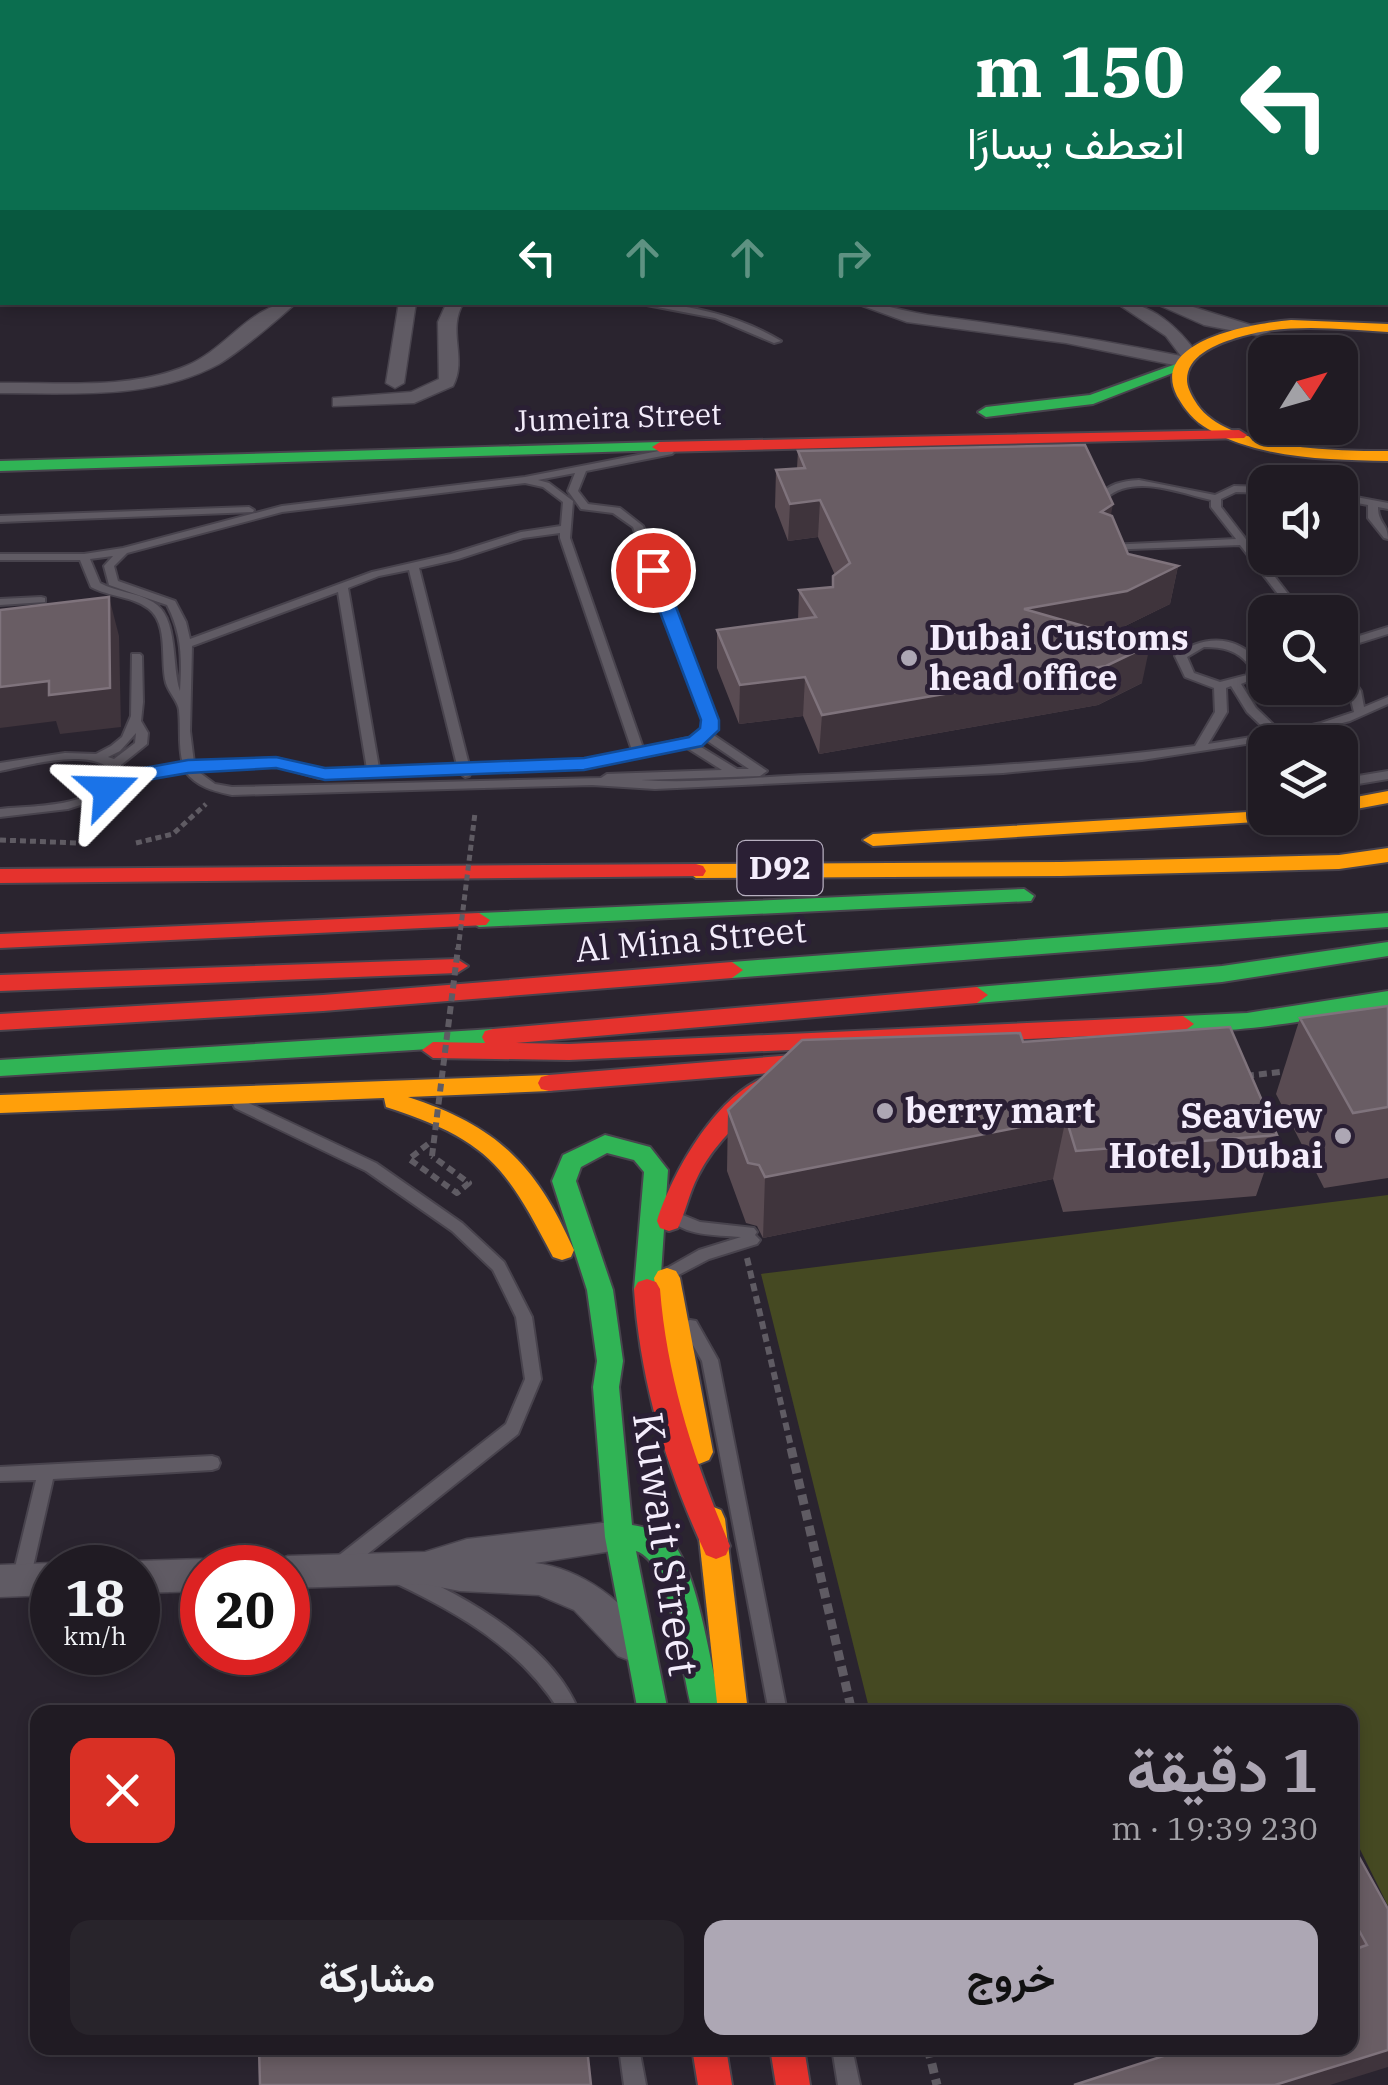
<!DOCTYPE html>
<html lang="ar">
<head>
<meta charset="utf-8">
<style>
  body { margin:0; font-family:"IBM Plex Serif",Vazirmatn,serif; background:#28242b; color:#f1f3f6; direction:rtl; height:100vh; display:flex; flex-direction:column; font-size:38px; white-space:nowrap }
  * { box-sizing:border-box; margin:0 }
  p { font-size:32px; color:#a2a1a6 }
  .icon { flex:none; width:55px; height:55px; fill:none; stroke:currentColor; stroke-width:2; stroke-linecap:round; stroke-linejoin:round }
  .map { position:relative; flex:1; overflow:hidden; direction:ltr }
  .details { position:absolute; left:30px; top:1705px; width:1328px; height:350px; display:flex; flex-direction:column; background:#201b23; border-radius:20px; box-shadow:0 5px 15px #0003,0 0 0 2px #3d3941; direction:rtl }
  .details>* { flex:none }
  .guide { position:absolute; left:0px; top:0px; width:1390px; height:305px; box-shadow:0 5px 15px #0003,0 0 0 2px #3d3941; direction:rtl; background:#0b6e4f; color:#fff; overflow:hidden }
  .needle { width:65px; rotate:53deg }
  .fabs { position:absolute; left:1248px; top:335px; display:grid; gap:20px }
  .fabs a { display:grid; place-items:center; width:110px; height:110px; border-radius:20px; background:#201b23; box-shadow:0 5px 15px #0003,0 0 0 2px #3d3941; font-size:50px }
  .speed { position:absolute; left:30px; top:1545px; display:flex; gap:20px; font-size:50px; font-weight:700; text-align:center }
  .speed>* { display:grid; place-content:center; width:130px; height:130px; border-radius:50%; background:#201b23; box-shadow:0 5px 15px #0003,0 0 0 2px #3d3941; line-height:1 }
  .speed small { font-size:25px; font-weight:400 }
  .speed .limit { border:15px solid #d22; background:#fff; color:#111 }
  .pin { position:absolute; display:grid; place-items:center; width:85px; height:85px; color:#fff; margin:-42px; border:5px solid #fff; border-radius:50%; box-shadow:0 2px 10px #0007 }
  .me { position:absolute; width:110px; margin:-55px; rotate:68deg; stroke-linejoin:round; filter:drop-shadow(0 0 8px #0008) }
  .turn { display:flex; align-items:center; gap:35px; height:210px; padding:0 40px; font-size:45px }
  .turn .icon { width:130px; height:130px; stroke-width:2.5 }
  .turn b { display:block; font-size:70px; line-height:85px }
  .lanes { display:flex; align-items:center; height:95px; padding:0 40px; background:#0003; justify-content:center; gap:50px; direction:ltr }
  .lanes .off { opacity:.35 }
  .round { display:grid; place-items:center; flex:none; width:105px; height:105px; border-radius:20px; background:#28242b }
  .head { display:flex; align-items:center; justify-content:space-between; height:170px; padding:0 40px }
  h1 { font-size:60px; font-weight:700; line-height:75px; color:#ada7b4 }
  .primary-button { display:flex; gap:20px; margin-top:auto; padding:20px 40px }
  .primary-button a { flex:1; height:115px; border-radius:20px; background:#ada7b4; color:#111; font-size:40px; font-weight:700; line-height:115px; text-align:center }
  .primary-button a+a { background:#28242b; color:#f1f3f6 }
  .map>svg:first-child { display:block }
  .green { fill:#454922 }
  .lines { fill:none; stroke-linecap:round; stroke-linejoin:round }
  .lane-casing { stroke:#48434d; stroke-width:4 }
  .street-casing { stroke:#48434d; stroke-width:3 }
  .fast-casing { stroke:#48434d; stroke-width:4 }
  .slow-casing { stroke:#48434d; stroke-width:4 }
  .jam-casing { stroke:#48434d; stroke-width:4 }
  .path-far2 { stroke:#5f5b63; stroke-width:5; stroke-dasharray:6 4; stroke-linecap:butt }
  .path-far1 { stroke:#5f5b63; stroke-width:6; stroke-dasharray:8 5; stroke-linecap:butt }
  .path { stroke:#5f5b63; stroke-width:9; stroke-dasharray:10 6; stroke-linecap:butt }
  .lane { fill:#605b64; fill-rule:evenodd }
  .street { fill:#605b64; fill-rule:evenodd }
  .fast { fill:#30b455; fill-rule:evenodd }
  .slow { fill:#ff9f0a; fill-rule:evenodd }
  .jam { fill:#e5322d; fill-rule:evenodd }
  .path-bridge-far1 { stroke:#5f5b63; stroke-width:5; stroke-dasharray:6 4; stroke-linecap:butt }
  .path-bridge { stroke:#5f5b63; stroke-width:6; stroke-dasharray:8 5; stroke-linecap:butt }
  .wall { fill:#594b52 }
  .shaded-wall { fill:#3f343c }
  .building { fill:#695d64; stroke:#7f737c; stroke-width:2.5 }
  .route { fill:#1a73e8; stroke:#114b97; stroke-width:2.5 }
  .poi-dot { fill:#ada7b4; stroke:#2a1f34; stroke-width:4 }
  .labels { text-anchor:middle; stroke-width:10; stroke-linejoin:round; paint-order:stroke }
  .far-street-label { font-size:30px; fill:#f4edfc; stroke:#2a1f34 }
  .shield { fill:#2a1f34; stroke:#b7afc0; stroke-width:2.5 }
  .shield-label { font-size:32px; font-weight:bold; fill:#f4edfc }
  .poi-label { font-size:35px; font-weight:bold; fill:#f4edfc; stroke:#2a1f34; text-anchor:start }
  .street-label { font-size:35px; fill:#f4edfc; stroke:#2a1f34 }
  .near-street-label { font-size:42px; fill:#f4edfc; stroke:#2a1f34 }
</style>
</head>
<body>
<div class="map">
<svg width="1388" height="2085" viewBox="0 0 1388 2085">
  <rect width="100%" height="100%" fill="#2a242f"/>
  <g class="green">
    <polygon points="0,0 720,0 720,2 15,2"/>
    <polygon points="1388,1195 1388,1906 1350,1829 1350,1712 870,1712 761,1274"/>
  </g>
  <g class="lines">
    <defs>
      <g id="lane">
        <rect x="699" y="0" width="6" height="2"/>
        <polygon points="746,0 752,0 753,2 747,2"/>
        <polygon points="812,0 818,0 819,2 813,2"/>
        <polygon points="914,0 920,0 921,2 915,2"/>
        <polygon points="0,89 2,89 2,93 0,94"/>
        <path d="M631,302C682,302 738,315 781,341L774,343L715,318Z"/>
        <path d="M669,449L674,452L672,454L586,471L578,491L588,504L620,508L643,526L716,720L715,730L712,734L767,771L760,776L641,780C696,784 753,777 808,775C938,770 1067,763 1195,746L1215,712L1214,688L1185,677L1175,656C1203,634 1239,634 1261,665L1258,677L1241,684L1256,708L1281,732L1321,723L1354,712L1349,691L1340,677V665L1344,666L1361,691L1364,707L1388,697V704L1350,721L1279,739L1142,760L1003,773L655,789L592,785L232,795C213,791 197,787 185,771L121,781L105,797L68,809L0,817V809C37,805 93,809 114,772C91,747 30,765 0,771V763L65,753L96,754L111,746L122,737L131,716L132,654H140L142,656L143,702L141,721L148,733L147,744L121,765L125,773L183,764C178,746 181,729 179,710C178,701 169,693 166,683C160,661 169,625 149,609C133,596 109,597 91,587L80,560H0V554H84L123,548L282,506L525,477ZM575,473L568,491L581,509L613,513L633,527L704,720L703,729L697,736L643,748L570,538L573,501L549,483L538,480ZM525,483L543,487L563,502L561,526L521,532L451,554L372,572L190,639L186,622L175,601L118,581L114,566L127,553L282,512ZM560,533V538L632,750L584,760L469,765L419,568L458,559L523,538ZM113,556L104,566L109,585L167,605C182,634 182,659 180,691C171,665 179,617 153,602C136,592 116,592 100,583L90,559ZM409,570L457,765L379,768L348,588L379,576ZM338,592L367,769L319,770L276,758L194,763L190,731L192,646ZM1204,647C1223,647 1237,650 1249,665L1247,675L1220,682L1194,673L1187,657ZM1231,686L1247,712L1270,734L1208,744L1227,712L1226,688ZM136,733L135,743L114,759L108,757L120,751ZM706,740L749,769H737L696,744ZM684,746L722,770L607,774L601,778L232,787L215,784L196,770L276,766L319,778L459,772L465,777L469,776L471,772L584,768Z"/>
        <path d="M1139,480L1215,495L1234,486L1265,487V493L1236,492L1221,499V507L1302,612H1292L1240,545L1104,550L1103,548L1108,545L1236,539L1211,507V500C1178,493 1134,473 1105,499L1097,497C1109,484 1121,481 1139,480Z"/>
        <path d="M1340,494L1388,503V509L1378,507C1378,524 1388,523 1388,539L1384,538L1368,518V505L1340,500Z"/>
        <polygon points="249,507 254,510 253,512 0,522 0,516"/>
        <polygon points="41,597 45,598 45,602 0,605 0,599"/>
        <polygon points="1388,627 1388,634 1340,649 1340,642"/>
        <polygon points="1388,771 1388,779 1340,787 1340,779"/>
        <polygon points="240,1099 376,1163 462,1223 504,1262 532,1317 541,1379 518,1434 345,1572 339,1574 333,1572 330,1566 333,1560 506,1424 525,1379 516,1317 493,1270 452,1231 366,1171 235,1108 233,1104 235,1100"/>
        <path d="M673,1211L700,1222L754,1228L757,1232L755,1235L760,1240L757,1244L709,1259L667,1281L662,1279L659,1275L662,1271L699,1250L741,1237C714,1235 685,1236 666,1217L668,1213Z"/>
        <polygon points="690,1320 696,1321 718,1360 787,1712 769,1712 702,1361 682,1326 684,1321"/>
        <polygon points="212,1456 218,1458 220,1463 218,1468 212,1470 53,1479 30,1580 27,1586 21,1588 15,1586 12,1580 36,1480 0,1481 0,1467"/>
        <path d="M401,1569C464,1594 554,1646 579,1712H560C522,1650 459,1613 395,1583L392,1577L395,1571Z"/>
        <polygon points="619,2048 639,2048 646,2085 624,2085"/>
        <polygon points="832,2048 852,2048 860,2085 838,2085"/>
      </g>
      <g id="street">
        <polygon points="0,0 33,0 34,2 0,6"/>
        <path d="M297,302C280,318 238,353 219,364C153,400 73,393 0,393V383C60,382 129,390 186,366C228,349 251,302 297,302Z"/>
        <polygon points="399,302 416,302 404,383 395,388 386,383"/>
        <path d="M447,302H464C446,330 468,358 453,386L414,403L333,406V398L411,392L439,379L438,322Z"/>
        <path d="M852,302C879,302 901,311 928,315C1013,326 1097,339 1181,356L1166,336L1115,302C1152,302 1178,327 1199,356L1184,367L1066,343L907,322Z"/>
        <polygon points="1152,302 1177,302 1270,331 1261,336 1204,325"/>
        <path d="M619,1521L631,1526L636,1537L631,1548L535,1563C579,1568 631,1603 649,1644L644,1656L631,1661L618,1656L574,1610L539,1595L460,1591L424,1584L288,1588V1568H273L276,1561L288,1556L425,1552L467,1539Z"/>
        <polygon points="202,1559 216,1568 202,1568 202,1591 138,1593 138,1568 125,1568 138,1561"/>
        <polygon points="52,1563 64,1568 52,1568 52,1595 0,1597 0,1565"/>
      </g>
      <g id="fast">
        <polygon points="1176,364 1188,367 1093,404 986,417 978,412 986,407 1090,395"/>
        <polygon points="660,442 668,447 666,450 0,471 0,461"/>
        <polygon points="1024,889 1034,896 1031,901 479,927 468,920 479,913"/>
        <polygon points="1388,913 1388,927 732,978 721,970 732,962"/>
        <polygon points="1388,942 1388,956 1222,982 977,1003 966,995 977,987 1222,966"/>
        <path d="M1388,991V1007C1355,1012 1188,1045 1172,1024L1183,1016L1247,1013Z"/>
        <polygon points="493,1029 504,1037 493,1045 0,1076 0,1060"/>
        <path d="M605,1135L650,1147L668,1170L660,1289L656,1296L647,1299L638,1296L634,1289L644,1172L634,1160L607,1153L581,1167L576,1181L613,1290L623,1361L619,1387L632,1525C644,1527 659,1530 669,1539C698,1565 711,1672 723,1712H693C681,1676 673,1562 636,1551L668,1712H638L605,1537L593,1387L597,1361L587,1290L552,1181L563,1155Z"/>
      </g>
      <g id="slow">
        <path d="M1291,320L1388,324V332C1341,329 1290,323 1243,336C1225,341 1194,351 1188,372C1185,383 1189,391 1195,401C1223,450 1338,451 1388,451V461C1330,460 1260,459 1208,429C1194,421 1185,410 1177,396C1148,339 1257,323 1291,320Z"/>
        <polygon points="1388,791 1388,803 1340,812 1340,800"/>
        <polygon points="1265,811 1265,818 1275,818 1272,821 873,846 863,840 873,834"/>
        <polygon points="1388,848 1388,862 1339,869 1061,876 696,878 686,871 696,864 1061,862 1339,855"/>
        <path d="M549,1075L557,1077L560,1083L557,1089L549,1091L408,1097C498,1126 536,1165 574,1250L571,1257L562,1260L553,1257C505,1165 488,1140 386,1107L384,1098L0,1113V1095Z"/>
        <polygon points="667,1268 676,1271 680,1278 713,1452 709,1460 699,1464 689,1460 685,1452 654,1278 658,1271"/>
        <polygon points="711,1506 721,1510 725,1519 748,1712 718,1712 697,1519 701,1510"/>
      </g>
      <g id="jam">
        <polygon points="1239,430 1247,435 1244,438 660,452 652,447 660,442"/>
        <polygon points="696,864 703,866 706,871 703,876 0,883 0,869"/>
        <polygon points="479,913 490,920 486,925 0,948 0,934"/>
        <polygon points="457,959 468,966 457,973 0,991 0,975"/>
        <polygon points="732,962 743,970 732,978 323,1011 0,1030 0,1014 323,995"/>
        <polygon points="977,987 988,995 977,1003 516,1043 569,1044 1183,1016 1194,1024 1183,1032 569,1060 433,1058 422,1050 433,1042 485,1043 482,1037 485,1031 493,1029"/>
        <polygon points="830,1052 841,1060 830,1068 549,1091 541,1089 538,1083 541,1077 549,1075"/>
        <path d="M771,1075L779,1077L782,1083L779,1089C748,1113 716,1140 698,1176C689,1193 686,1211 678,1228L669,1231L660,1228L657,1221C672,1172 719,1090 771,1075Z"/>
        <path d="M647,1279L656,1282L660,1289C667,1380 695,1462 730,1546L726,1555L716,1559L706,1555C667,1471 640,1382 634,1289L638,1282Z"/>
        <polygon points="692,2048 726,2048 732,2085 698,2085"/>
        <polygon points="770,2048 804,2048 810,2085 776,2085"/>
      </g>
    </defs>
    <use href="#lane" class="lane-casing"/>
    <use href="#street" class="street-casing"/>
    <use href="#fast" class="fast-casing"/>
    <use href="#slow" class="slow-casing"/>
    <use href="#jam" class="jam-casing"/>
    <g class="path-far2">
      <polyline points="0,840 79,843"/>
      <polyline points="136,843 173,834 206,804"/>
    </g>
    <g class="path-far1">
      <polyline points="1246,1076 1288,1071"/>
      <polyline points="428,1144 409,1159 457,1193 469,1183 432,1156"/>
      <polyline points="747,1258 792,1451"/>
    </g>
    <g class="path">
      <polyline points="791,1448 852,1712"/>
      <polyline points="928,2048 937,2085"/>
    </g>
    <use href="#lane" class="lane"/>
    <use href="#street" class="street"/>
    <use href="#fast" class="fast"/>
    <use href="#slow" class="slow"/>
    <use href="#jam" class="jam"/>
    <polyline class="path-bridge-far1" points="458,950 475,813"/>
    <polyline class="path-bridge" points="432,1156 458,948"/>
  </g>
  <g class="wall">
    <polygon points="798,451 1111,515 1128,554 1178,566 1170,604 1119,629 1105,632 1142,683 1098,705 819,754 803,716 739,724 717,668 717,630 798,620 799,590 833,587 835,575 818,537 788,541 775,507 776,470 797,468"/>
    <polygon points="1388,1006 1388,1178 1324,1188 1276,1094 1300,1018"/>
    <polygon points="1023,1042 1277,1135 1256,1196 1063,1212 1053,1179 763,1238 757,1226 746,1223 727,1171 728,1110"/>
    <polygon points="1350,1858 1388,1909 1350,2048"/>
  </g>
  <g class="shaded-wall">
    <polygon points="820,500 818,537 788,541 790,504"/>
    <polygon points="1113,504 1106,541 1101,512"/>
    <polygon points="1178,566 1170,604 1119,629 1019,647 1024,609"/>
    <polygon points="109,597 119,636 121,727 60,734 56,721 0,728 0,687"/>
    <polygon points="1150,645 1142,683 1098,705 819,754 822,715"/>
    <polygon points="805,677 803,716 739,724 740,685"/>
    <polygon points="1066,1118 1053,1179 763,1238 765,1177"/>
    <polygon points="1388,2050 1388,2067 1330,2085 1275,2085"/>
  </g>
  <g class="building">
    <polygon points="933,0 1065,0 1062,2 930,2"/>
    <polygon points="1074,0 1388,0 1388,2 1075,2"/>
    <polygon points="1085,445 1113,504 1101,512 1112,516 1128,554 1178,566 1127,591 1024,609 1150,645 1106,666 822,715 805,677 740,685 717,630 816,617 799,590 833,587 833,576 850,563 820,500 790,504 776,470 805,468 798,451"/>
    <polygon points="109,597 110,688 49,695 49,681 0,687 0,610"/>
    <polygon points="1388,1006 1388,1107 1353,1113 1300,1018"/>
    <polygon points="1230,1027 1277,1135 1076,1151 1066,1118 765,1177 759,1165 748,1163 728,1110 802,1040 1020,1033 1023,1042"/>
    <polygon points="1358,1855 1388,1909 1388,2050 1275,2085 1074,2085 1188,2048 1350,2048 1350,1951 1367,1945 1350,1914 1350,1858"/>
    <polygon points="259,2048 587,2048 591,2085 260,2085"/>
  </g>
  <polygon class="route" points="653,564 662,570 719,720 719,730 702,746 584,770 325,780 276,768 188,773 124,784 108,797 98,790 111,774 188,760 276,757 325,768 584,758 689,737 700,728 701,720 644,570"/>
  <g class="poi-dot">
    <circle cx="909" cy="658" r="10"/>
    <circle cx="885" cy="1111" r="10"/>
    <circle cx="1343" cy="1136" r="10"/>
  </g>
  <g class="labels">
    <g class="far-street-label">
      <text transform="translate(618 418) rotate(-2)" y="10">Jumeira Street</text>
    </g>
    <rect class="shield" x="737.5" y="841" width="85" height="54" rx="8"/>
    <g class="shield-label">
      <text x="780" y="879">D92</text>
    </g>
    <g class="poi-label">
      <text x="929" y="650">Dubai Customs<tspan x="929" dy="40">head office</tspan></text>
      <text x="905" y="1123">berry mart</text>
      <text x="1323" y="1128" text-anchor="end">Seaview<tspan x="1323" dy="40">Hotel, Dubai</tspan></text>
    </g>
    <g class="street-label">
      <text transform="translate(691 940) rotate(-5)" y="12">Al Mina Street</text>
    </g>
    <g class="near-street-label">
      <text transform="translate(666 1544) rotate(82)" y="15">Kuwait Street</text>
    </g>
  </g>
</svg>
<div class="fabs">
<a><svg class="needle" viewBox="-14 -14 28 28"><path d="M0-13l5 13h-10z" fill="#e53935"/><path d="M0 13l5-13h-10z" fill="#a2a1a6"/></svg></a>
<a><svg class="icon" aria-label="sound" viewBox="0 0 24 24"><path d="M4 9h4l5-4v14l-5-4H4zM17 9q2 3 0 6"/></svg></a>
<a><svg class="icon" aria-label="search" viewBox="0 0 24 24"><circle cx="10" cy="10" r="6"/><path d="M15 15l6 6"/></svg></a>
<a><svg class="icon" aria-label="layers" viewBox="0 0 24 24"><path d="M12 4l9 5-9 5-9-5zM3 14l9 5 9-5"/></svg></a>
</div>
<div class="speed"><div>18<small>km/h</small></div><div class="limit">20</div></div>
<div class="pin" style="left:653px;top:570px;background:#d93025"><svg class="icon" aria-label="arrive" viewBox="0 0 24 24"><path d="M6 21V4h12l-3 4 3 4H6"/></svg></div>
<svg class="me" style="left:108px;top:790px" viewBox="-20 -20 40 40"><path d="M0-17L14 15 0 8-14 15z" fill="#1a73e8" stroke="#fff" stroke-width="4"/></svg>
<div class="guide">
<div class="turn"><svg class="icon" aria-label="left" viewBox="0 0 24 24"><path d="M17 20v-9H6M10 6l-5 5 5 5"/></svg><div><b>150 m</b>انعطف يسارًا</div></div>
<div class="lanes"><svg class="icon" aria-label="left" viewBox="0 0 24 24"><path d="M17 20v-9H6M10 6l-5 5 5 5"/></svg><svg class="icon off" aria-label="ahead" viewBox="0 0 24 24"><path d="M12 20V5M6 11l6-6 6 6"/></svg><svg class="icon off" aria-label="ahead" viewBox="0 0 24 24"><path d="M12 20V5M6 11l6-6 6 6"/></svg><svg class="icon off" aria-label="right" viewBox="0 0 24 24"><path d="M7 20v-9h11M14 6l5 5-5 5"/></svg></div>
</div>
<section class="details">
<div class="head"><div><h1>1 دقيقة</h1><p>230 m · 19:39</p></div><a class="round" style="background:#d93025;color:#fff"><svg class="icon" aria-label="close" viewBox="0 0 24 24"><path d="M6 6l12 12M18 6L6 18"/></svg></a></div>
<div class="primary-button"><a>خروج</a><a>مشاركة</a></div>
</section>
</div>
</body>
</html>
